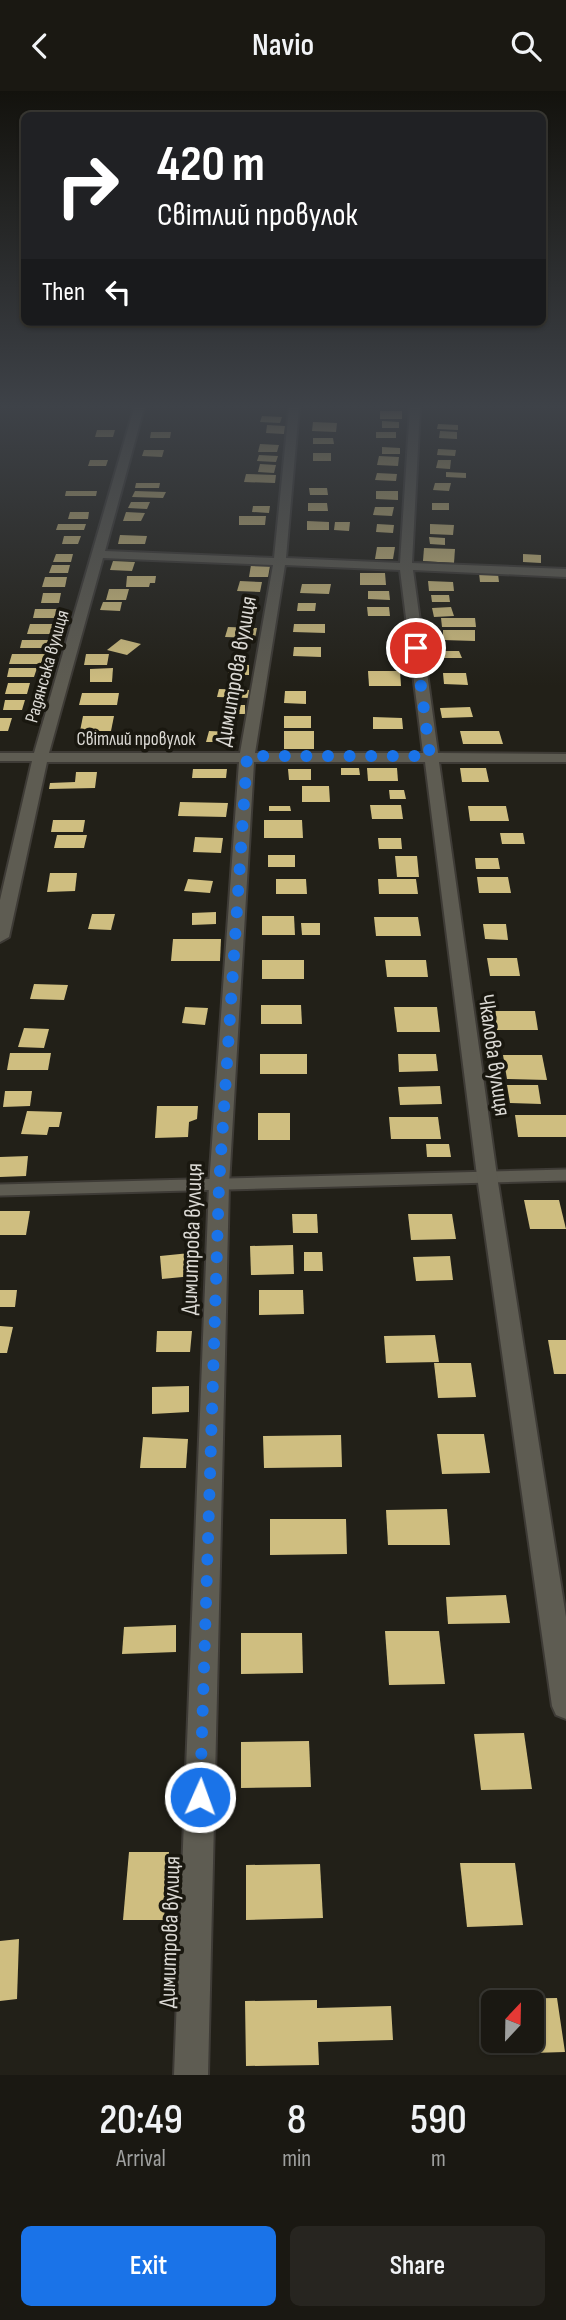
<!DOCTYPE html>
<html lang="en">
<head>
<meta charset="utf-8">
<style>
  body { margin:0; font-family:"Sofia Sans Condensed",sans-serif; background:#272520; color:#f1f3f6; height:100vh; display:flex; flex-direction:column; font-size:26px; white-space:nowrap }
  * { box-sizing:border-box; margin:0 }
  p { font-size:23px; color:#9fa09f }
  .icon { flex:none; width:38px; height:38px; fill:none; stroke:currentColor; stroke-width:2; stroke-linecap:round; stroke-linejoin:round }
  .map { position:relative; height:1984px; overflow:hidden }
  .drawer { display:flex; flex-direction:column; background:#1a1812; flex:1 }
  .drawer>* { flex:none }
  .top-card { position:absolute; left:21px; top:21px; width:525px; height:214px; border-radius:10px; box-shadow:0 2px 5px #0004,0 0 0 2px #383732; background:#202124; color:#fff; overflow:hidden }
  .needle { width:46px; rotate:22deg }
  .controls { position:absolute; left:481px; top:1899px; display:grid; gap:14px }
  .controls a { display:grid; place-items:center; width:63px; height:63px; border-radius:10px; background:#1a1812; box-shadow:0 2px 5px #0004,0 0 0 2px #383732; font-size:35px }
  .pin { position:absolute; display:grid; place-items:center; width:60px; height:60px; color:#fff; margin:-30px; border:4px solid #fff; border-radius:50%; box-shadow:0 2px 7px #0007 }
  .me { position:absolute; width:77px; margin:-38px; rotate:2deg; stroke-linejoin:round; filter:drop-shadow(0 0 5px #0008) }
  .turn { display:flex; align-items:center; gap:24px; height:147px; padding:0 21px; font-size:32px }
  .turn .icon { width:91px; height:91px; stroke-width:2.5 }
  .turn b { display:block; font-size:49px; line-height:60px }
  .then { display:flex; align-items:center; height:66px; padding:0 21px; background:#0003; gap:14px; font-size:26px }
  .eta { display:flex; justify-content:space-evenly; align-items:center; height:119px; text-align:center }
  .eta b { font-size:42px; font-weight:600; line-height:49px }
  .button { display:flex; gap:14px; margin-top:auto; padding:14px 21px }
  .button a { flex:1; height:80px; border-radius:10px; background:#1a73e8; color:#fff; font-size:28px; font-weight:600; line-height:80px; text-align:center }
  .button a+a { background:#272520; color:#f1f3f6 }
  header { display:flex; justify-content:space-between; align-items:center; height:91px; padding:0 21px; background:#1a1812; font-size:32px; font-weight:600 }
  .map>svg:first-child { display:block }
  .building { fill:#cfbe80 }
  .lines { fill:none; stroke-linecap:round; stroke-linejoin:round }
  .lane-casing { stroke:#3e3b36; stroke-width:15 }
  .street-casing { stroke:#3e3b36; stroke-width:4 }
  .lane { stroke:#5e5c52; stroke-width:11 }
  .street { fill:#5e5c52; fill-rule:evenodd }
  .route { stroke:#1a73e8; stroke-width:12; stroke-dasharray:0 21.6 }
  .labels { text-anchor:middle; stroke-width:7; stroke-linejoin:round; paint-order:stroke }
  .far-street-label { font-size:19px; fill:#dbd9d4; stroke:#19170f }
  .street-label { font-size:23px; fill:#dbd9d4; stroke:#19170f }
</style>
</head>
<body>
<header><svg class="icon" aria-label="back" viewBox="0 0 24 24"><path d="M15 5l-7 7 7 7"/></svg>Navio<svg class="icon" aria-label="search" viewBox="0 0 24 24"><circle cx="10" cy="10" r="6"/><path d="M15 15l6 6"/></svg></header>
<div class="map">
<svg width="566" height="1984" viewBox="0 0 566 1984">
  <rect width="100%" height="100%" fill="#222018"/>
  <g class="building">
    <rect x="380" y="320" width="22" height="8"/>
    <polygon points="262,325 282,326 280,332 260,331"/>
    <polygon points="382,330 399,331 399,337 382,337"/>
    <polygon points="313,331 337,332 336,341 312,340"/>
    <polygon points="438,333 458,334 458,339 437,338"/>
    <polygon points="267,334 285,335 284,343 266,342"/>
    <polygon points="97,339 115,339 113,346 95,346"/>
    <polygon points="440,340 457,341 457,348 439,347"/>
    <polygon points="151,341 171,341 170,347 150,347"/>
    <rect x="376" y="341" width="20" height="6"/>
    <polygon points="313,347 333,347 334,353 313,353"/>
    <polygon points="260,353 279,354 277,361 258,361"/>
    <polygon points="382,356 400,357 400,363 382,363"/>
    <polygon points="438,358 456,359 455,365 437,364"/>
    <polygon points="144,359 164,359 162,366 142,365"/>
    <rect x="313" y="362" width="18" height="8"/>
    <polygon points="259,364 278,365 276,371 257,370"/>
    <polygon points="379,365 399,366 398,375 377,374"/>
    <polygon points="90,369 108,369 106,375 88,375"/>
    <polygon points="438,369 451,369 450,378 436,377"/>
    <polygon points="260,373 276,374 274,382 258,381"/>
    <polygon points="446,381 466,382 466,387 446,386"/>
    <polygon points="377,382 397,383 396,390 375,389"/>
    <polygon points="246,383 276,384 275,392 244,391"/>
    <polygon points="136,392 160,392 159,397 135,397"/>
    <polygon points="435,392 451,392 449,400 433,399"/>
    <polygon points="309,397 327,397 328,404 310,404"/>
    <polygon points="66,400 97,400 96,405 65,405"/>
    <polygon points="135,400 166,401 163,407 132,406"/>
    <polygon points="376,400 398,400 398,409 376,408"/>
    <polygon points="131,411 150,411 147,418 128,417"/>
    <polygon points="308,412 327,412 328,420 308,420"/>
    <rect x="432" y="412" width="17" height="7"/>
    <polygon points="253,415 270,415 269,422 252,421"/>
    <polygon points="375,416 394,416 392,425 373,424"/>
    <polygon points="70,421 89,421 88,428 68,428"/>
    <polygon points="126,421 145,422 141,430 123,430"/>
    <polygon points="239,425 266,425 265,434 239,434"/>
    <polygon points="307,430 329,431 329,439 307,439"/>
    <polygon points="335,431 350,431 349,440 334,439"/>
    <polygon points="58,433 86,433 84,439 56,439"/>
    <polygon points="377,433 394,434 393,442 376,441"/>
    <polygon points="430,433 454,434 453,444 430,443"/>
    <polygon points="120,444 147,445 145,453 118,453"/>
    <polygon points="64,445 81,445 78,453 62,453"/>
    <polygon points="429,446 445,447 445,454 430,453"/>
    <polygon points="377,456 395,456 393,468 375,468"/>
    <polygon points="424,457 455,458 454,472 423,470"/>
    <polygon points="56,463 73,463 71,471 53,471"/>
    <polygon points="523,463 541,464 541,472 523,471"/>
    <polygon points="113,470 135,471 132,480 110,479"/>
    <polygon points="52,474 70,474 68,482 49,482"/>
    <polygon points="251,474 270,475 268,486 249,486"/>
    <polygon points="360,482 385,482 386,494 360,494"/>
    <polygon points="479,482 498,483 499,491 480,491"/>
    <polygon points="127,485 156,485 155,492 150,492 149,496 126,496"/>
    <polygon points="45,486 67,486 65,496 42,496"/>
    <polygon points="240,490 262,491 260,501 237,500"/>
    <polygon points="428,490 453,491 454,500 429,500"/>
    <polygon points="302,493 331,493 329,503 300,502"/>
    <polygon points="109,498 129,498 126,509 106,509"/>
    <polygon points="368,500 389,500 390,509 368,508"/>
    <polygon points="43,502 61,502 59,512 41,512"/>
    <polygon points="431,504 449,504 450,511 432,511"/>
    <polygon points="103,511 122,511 120,520 100,519"/>
    <polygon points="298,512 316,512 315,520 297,520"/>
    <polygon points="367,516 389,516 390,525 368,525"/>
    <polygon points="451,516 454,525 434,526 432,517"/>
    <polygon points="35,518 57,518 55,527 33,527"/>
    <polygon points="441,527 475,527 476,536 442,536"/>
    <polygon points="30,533 54,533 51,543 27,543"/>
    <polygon points="294,533 325,533 325,542 293,541"/>
    <polygon points="228,536 257,537 255,547 225,546"/>
    <polygon points="443,539 475,539 475,550 443,549"/>
    <polygon points="121,548 141,553 127,564 107,559"/>
    <polygon points="22,549 48,549 46,557 20,557"/>
    <polygon points="294,556 321,556 321,566 293,565"/>
    <polygon points="437,560 459,560 462,567 439,567"/>
    <polygon points="12,563 45,563 42,573 9,573"/>
    <polygon points="86,563 109,563 107,574 84,574"/>
    <rect x="228" y="574" width="21" height="10"/>
    <polygon points="9,577 37,577 34,586 7,586"/>
    <polygon points="113,577 112,591 90,591 90,578"/>
    <polygon points="368,580 400,580 401,595 369,595"/>
    <polygon points="443,582 466,582 468,594 444,593"/>
    <polygon points="8,592 30,592 27,603 5,603"/>
    <polygon points="219,598 251,599 250,607 217,606"/>
    <polygon points="285,600 306,600 306,613 284,612"/>
    <polygon points="82,602 119,602 117,614 79,614"/>
    <polygon points="5,609 25,609 22,619 3,619"/>
    <polygon points="223,614 245,614 245,623 222,623"/>
    <polygon points="470,616 473,626 442,627 440,617"/>
    <polygon points="83,625 114,625 111,640 80,640"/>
    <rect x="284" y="625" width="27" height="12"/>
    <polygon points="373,626 402,627 403,638 373,638"/>
    <polygon points="0,627 12,627 8,640 0,640"/>
    <polygon points="209,640 231,641 229,651 206,651"/>
    <rect x="284" y="640" width="30" height="18"/>
    <polygon points="460,640 499,640 503,653 463,653"/>
    <polygon points="341,677 359,677 360,684 341,684"/>
    <polygon points="367,677 397,677 398,690 368,690"/>
    <polygon points="460,677 486,677 489,691 462,691"/>
    <polygon points="193,678 227,678 226,687 192,687"/>
    <polygon points="288,678 311,678 311,689 289,689"/>
    <polygon points="76,681 97,681 95,697 49,698 50,692 75,691"/>
    <polygon points="302,695 329,695 330,711 302,711"/>
    <polygon points="389,699 404,699 406,708 390,708"/>
    <polygon points="180,711 228,712 226,726 178,725"/>
    <polygon points="370,714 401,714 403,728 372,728"/>
    <polygon points="269,715 290,715 291,720 269,720"/>
    <polygon points="468,715 506,715 509,730 470,730"/>
    <polygon points="53,729 85,729 83,741 51,741"/>
    <polygon points="264,729 302,729 303,747 264,747"/>
    <polygon points="500,742 523,742 525,753 502,753"/>
    <polygon points="57,744 87,744 84,757 54,757"/>
    <polygon points="195,746 223,747 221,762 193,761"/>
    <polygon points="378,747 401,747 402,758 379,758"/>
    <rect x="268" y="764" width="27" height="12"/>
    <polygon points="395,765 417,765 419,786 397,786"/>
    <polygon points="475,767 498,767 500,778 476,778"/>
    <polygon points="50,782 77,782 75,800 47,801"/>
    <polygon points="477,786 508,786 511,802 479,802"/>
    <polygon points="188,788 213,790 210,802 184,800"/>
    <polygon points="276,788 306,788 307,803 276,803"/>
    <polygon points="378,788 416,788 418,803 379,803"/>
    <polygon points="216,821 216,833 192,834 192,822"/>
    <polygon points="92,823 115,823 111,839 88,838"/>
    <polygon points="262,825 294,825 295,844 262,844"/>
    <polygon points="374,826 418,826 421,845 376,845"/>
    <polygon points="301,832 320,832 320,844 302,844"/>
    <polygon points="483,833 506,833 508,849 485,848"/>
    <polygon points="173,848 221,848 220,870 171,870"/>
    <polygon points="487,867 517,867 520,885 490,885"/>
    <rect x="262" y="869" width="42" height="19"/>
    <polygon points="385,869 426,869 428,886 387,886"/>
    <polygon points="34,893 68,894 64,909 30,908"/>
    <polygon points="261,914 301,914 302,933 261,933"/>
    <polygon points="185,916 208,917 205,934 182,932"/>
    <polygon points="394,916 437,916 440,941 397,941"/>
    <polygon points="495,920 535,920 538,939 497,939"/>
    <polygon points="24,937 49,938 44,957 18,956"/>
    <polygon points="10,962 51,962 48,979 7,979"/>
    <rect x="260" y="963" width="47" height="20"/>
    <polygon points="398,963 436,963 438,980 399,981"/>
    <polygon points="503,964 542,964 547,989 507,988"/>
    <polygon points="507,994 538,994 541,1013 510,1012"/>
    <polygon points="440,995 442,1013 400,1014 398,996"/>
    <polygon points="5,1000 32,1000 30,1015 3,1016"/>
    <polygon points="157,1015 198,1015 197,1028 189,1031 188,1046 155,1047"/>
    <polygon points="27,1020 62,1021 59,1036 49,1036 47,1044 21,1043"/>
    <rect x="258" y="1022" width="32" height="27"/>
    <polygon points="515,1024 566,1024 566,1046 518,1046"/>
    <polygon points="389,1026 438,1026 441,1048 391,1048"/>
    <polygon points="426,1053 449,1053 451,1066 427,1066"/>
    <polygon points="28,1065 26,1085 0,1086 0,1066"/>
    <polygon points="524,1109 559,1109 566,1138 530,1138"/>
    <polygon points="0,1120 30,1120 26,1144 0,1144"/>
    <polygon points="292,1123 317,1123 318,1142 293,1142"/>
    <polygon points="408,1123 452,1123 456,1148 411,1149"/>
    <polygon points="293,1154 294,1183 251,1184 250,1155"/>
    <polygon points="304,1161 322,1161 323,1180 304,1180"/>
    <polygon points="190,1162 193,1185 162,1188 160,1165"/>
    <polygon points="450,1165 453,1189 416,1190 413,1166"/>
    <polygon points="0,1199 17,1199 15,1216 0,1216"/>
    <polygon points="259,1199 303,1199 304,1223 259,1224"/>
    <polygon points="0,1235 13,1236 7,1262 0,1262"/>
    <polygon points="157,1240 192,1240 190,1261 156,1261"/>
    <polygon points="435,1244 439,1271 386,1272 384,1245"/>
    <polygon points="548,1249 566,1249 566,1283 554,1283"/>
    <polygon points="434,1272 471,1272 476,1306 438,1307"/>
    <polygon points="189,1295 189,1321 152,1323 152,1296"/>
    <polygon points="437,1343 484,1343 490,1382 442,1383"/>
    <polygon points="341,1344 342,1376 264,1377 263,1345"/>
    <polygon points="143,1346 188,1348 186,1377 140,1377"/>
    <polygon points="447,1418 450,1454 388,1454 386,1419"/>
    <polygon points="270,1428 346,1428 347,1463 270,1464"/>
    <polygon points="506,1504 510,1532 448,1533 446,1506"/>
    <polygon points="176,1534 176,1561 122,1563 124,1536"/>
    <polygon points="385,1540 439,1540 445,1593 389,1594"/>
    <polygon points="241,1542 302,1542 303,1582 241,1583"/>
    <polygon points="524,1642 532,1698 481,1699 474,1643"/>
    <polygon points="309,1650 311,1696 241,1697 241,1651"/>
    <polygon points="129,1761 169,1761 164,1829 123,1829"/>
    <polygon points="460,1772 515,1772 523,1834 467,1836"/>
    <polygon points="320,1773 323,1827 246,1829 246,1774"/>
    <polygon points="19,1848 17,1908 0,1910 0,1850"/>
    <polygon points="557,1907 565,1961 495,1963 493,1950 532,1950 532,1911 494,1911 492,1934 489,1908"/>
    <polygon points="317,1909 317,1917 391,1915 393,1949 318,1951 319,1974 246,1975 245,1910"/>
  </g>
  <g class="lines">
    <defs>
      <polyline id="lane" points="0,1099 566,1084"/>
      <path id="street" d="M134,317H144L105,460L274,467L289,317H299L286,467L400,472L410,317H420L412,472L566,478V486L413,479L438,662L566,663V671H439L497,1085L566,1526V1628L556,1624L552,1615L477,1085L425,671H254L229,1094L208,1984H174L209,1094L239,671H47L9,846L0,851V809L32,670H0V662H34ZM103,467L273,474L240,662H49ZM285,474L400,479L423,662H255Z"/>
    </defs>
    <use href="#lane" class="lane-casing"/>
    <use href="#street" class="street-casing"/>
    <use href="#lane" class="lane"/>
    <use href="#street" class="street"/>
  </g>
  <linearGradient id="sky" x2="0" y2="1"><stop stop-color="#13120d"/><stop offset="0.53" stop-color="#3e4248"/><stop offset="1" stop-color="#3e4248" stop-opacity="0"/></linearGradient>
  <rect width="566" height="595" fill="url(#sky)"/>
  <g class="lines">
    <polyline class="route" points="200,1706 219,1094 247,665 430,665 416,557"/>
  </g>
  <g class="labels">
    <g class="far-street-label">
      <text transform="translate(46 575) rotate(-74)" y="7">Радянська вулиця</text>
      <text x="136" y="654">Світлий провулок</text>
    </g>
    <g class="street-label">
      <text transform="translate(235 580) rotate(-80)" y="8">Димитрова вулиця</text>
      <text transform="translate(495 964) rotate(82)" y="8">Чкалова вулиця</text>
      <text transform="translate(191 1148) rotate(-88)" y="8">Димитрова вулиця</text>
      <text transform="translate(169 1841) rotate(-88)" y="8">Димитрова вулиця</text>
    </g>
  </g>
</svg>
<div class="controls">
<a><svg class="needle" viewBox="-14 -14 28 28"><path d="M0-13l5 13h-10z" fill="#e53935"/><path d="M0 13l5-13h-10z" fill="#9fa09f"/></svg></a>
</div>
<div class="pin" style="left:416px;top:557px;background:#d93025"><svg class="icon" aria-label="arrive" viewBox="0 0 24 24"><path d="M6 21V4h12l-3 4 3 4H6"/></svg></div>
<svg class="me" style="left:200px;top:1706px" viewBox="-20 -20 40 40"><circle r="17" fill="#1a73e8" stroke="#fff" stroke-width="3"/><path d="M0-11L8 9 0 5-8 9z" fill="#fff"/></svg>
<div class="top-card">
<div class="turn"><svg class="icon" aria-label="right" viewBox="0 0 24 24"><path d="M7 20v-9h11M14 6l5 5-5 5"/></svg><div><b>420 m</b>Світлий провулок</div></div>
<div class="then">Then<svg class="icon" aria-label="left" viewBox="0 0 24 24"><path d="M17 20v-9H6M10 6l-5 5 5 5"/></svg></div>
</div>
</div>
<section class="drawer">
<div class="eta">
<div><b>20:49</b><p>Arrival</p></div>
<div><b>8</b><p>min</p></div>
<div><b>590</b><p>m</p></div>
</div>
<div class="button"><a>Exit</a><a>Share</a></div>
</section>
</body>
</html>
